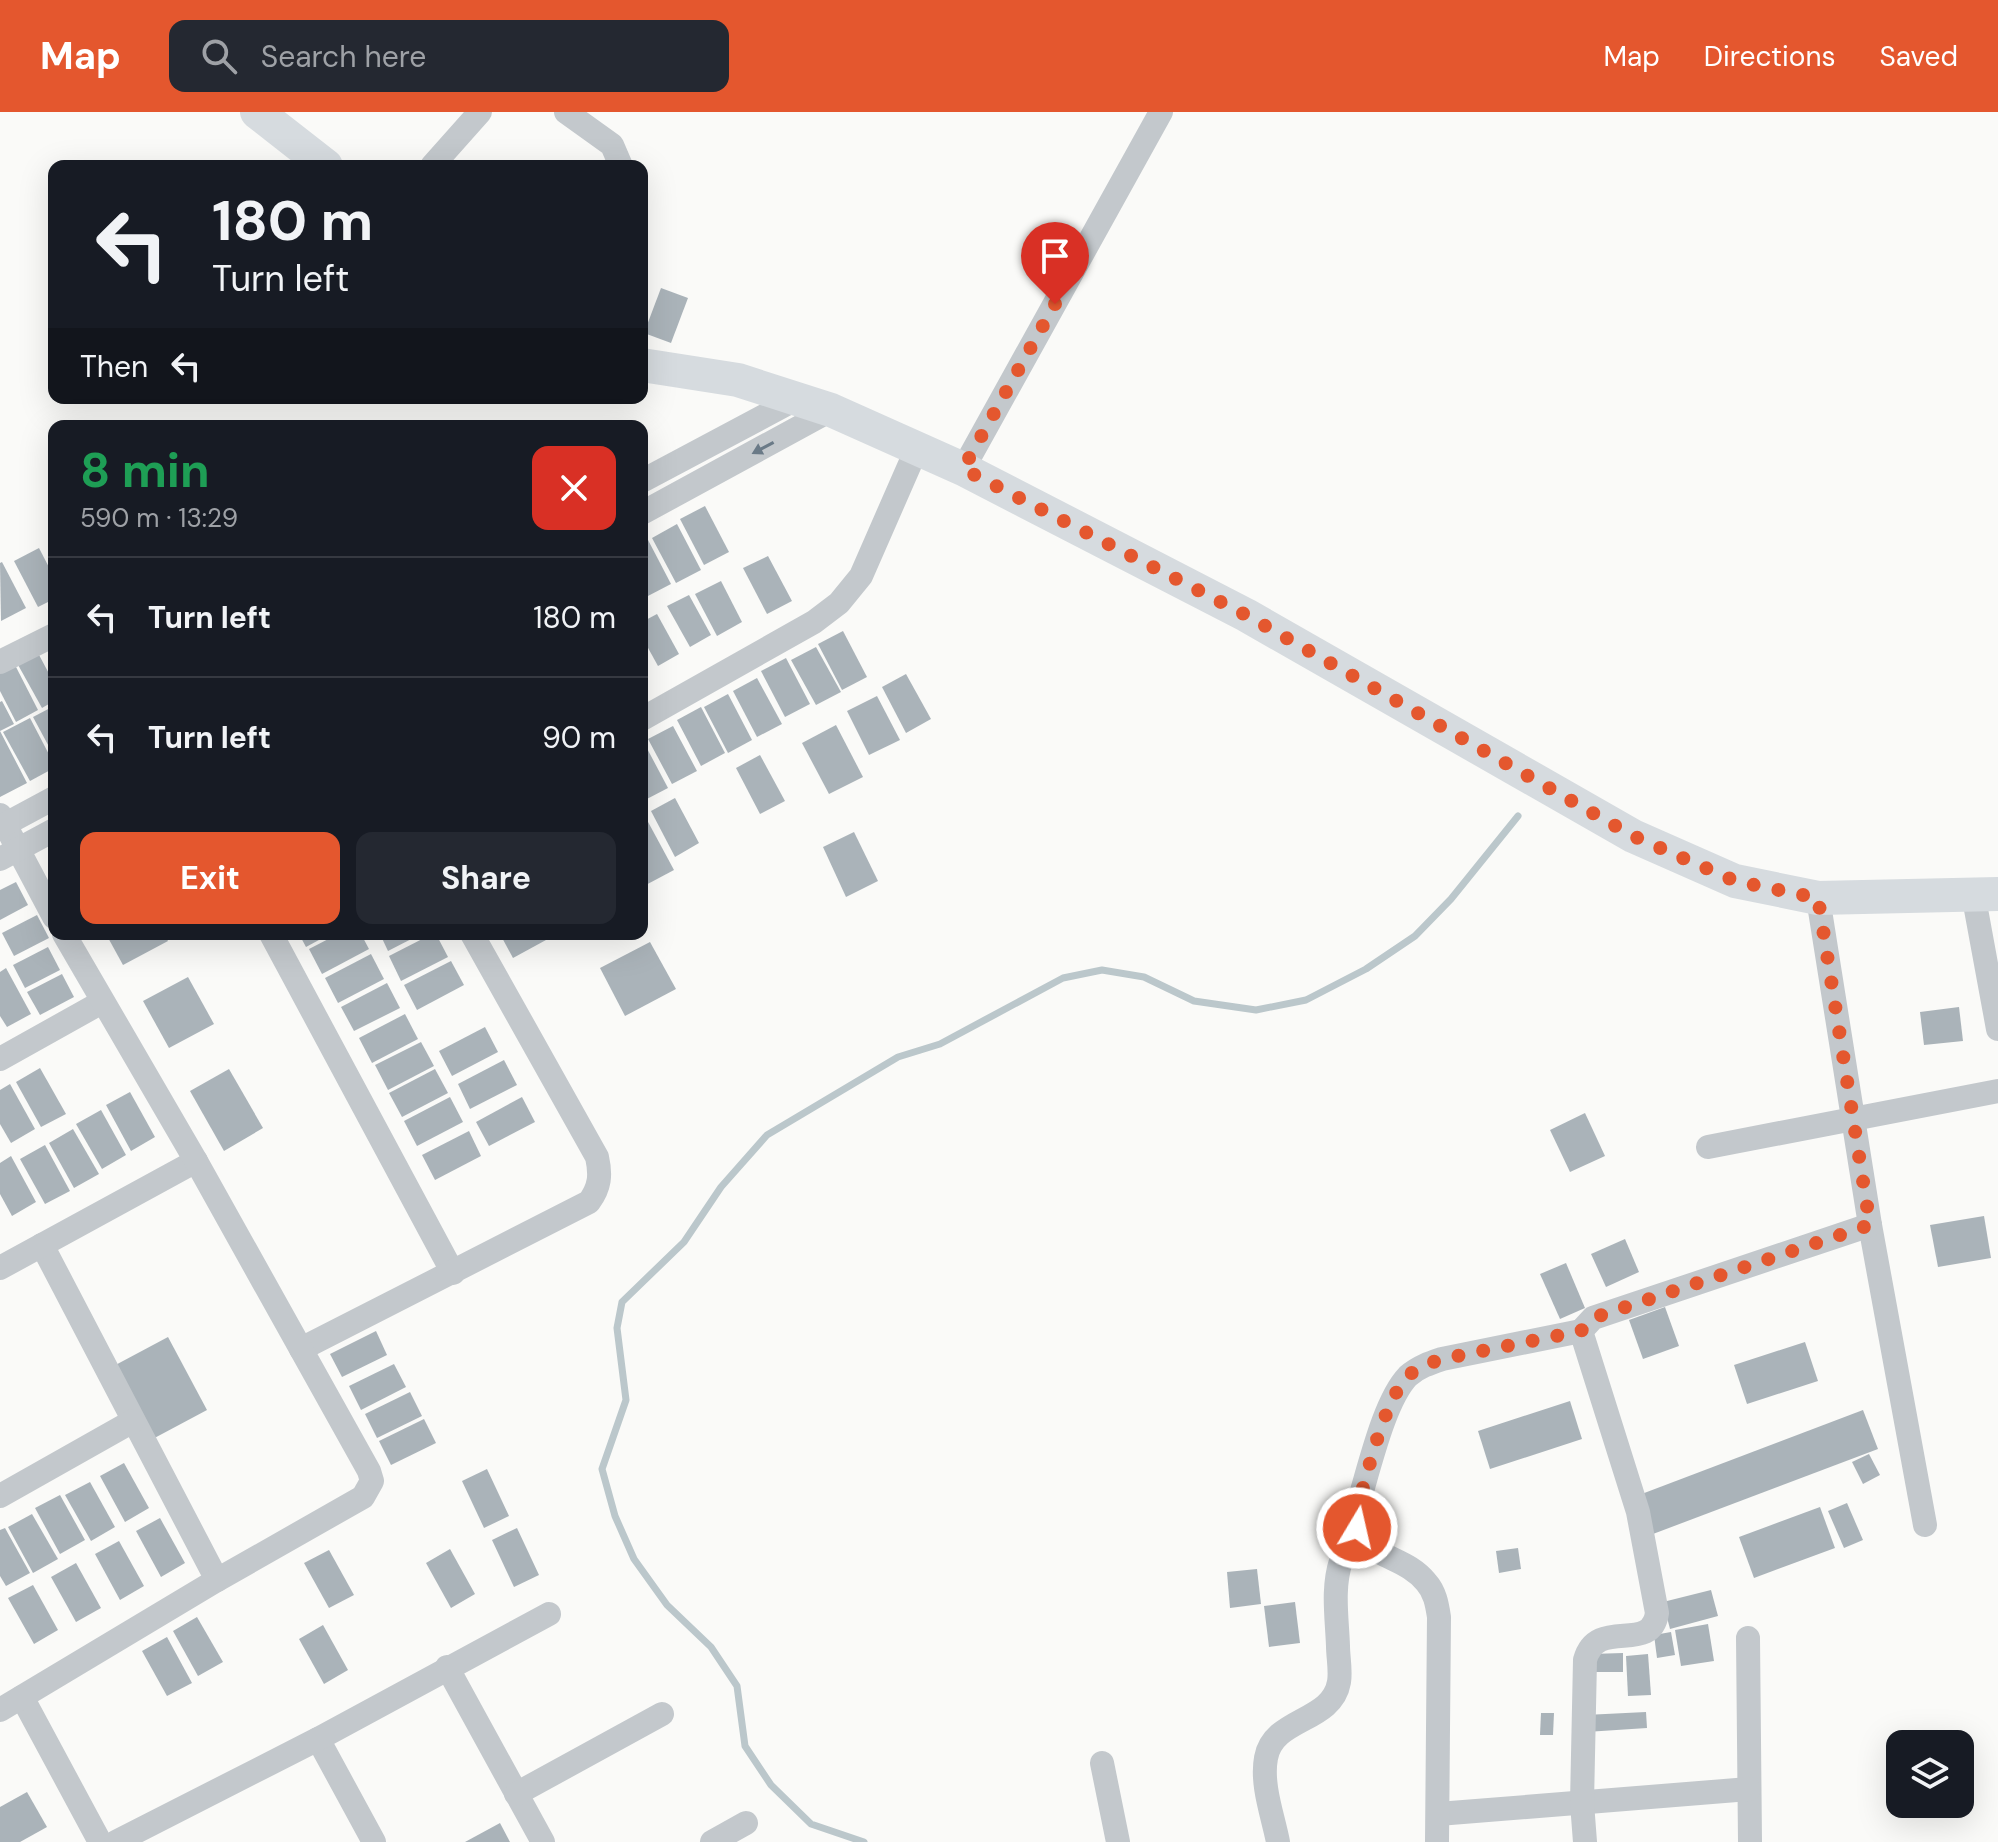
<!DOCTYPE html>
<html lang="en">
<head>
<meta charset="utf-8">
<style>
  body { margin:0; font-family:"DM Sans",sans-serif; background:#242831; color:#f1f3f6; height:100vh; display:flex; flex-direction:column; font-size:30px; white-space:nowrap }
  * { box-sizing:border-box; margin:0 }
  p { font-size:26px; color:#9ea1a6 }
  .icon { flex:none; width:44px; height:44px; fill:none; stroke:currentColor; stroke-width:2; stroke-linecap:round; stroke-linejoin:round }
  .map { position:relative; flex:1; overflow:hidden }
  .panel { position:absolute; left:48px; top:308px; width:600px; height:520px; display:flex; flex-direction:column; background:#171b24; border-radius:16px; box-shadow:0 8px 32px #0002 }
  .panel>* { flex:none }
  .hud { position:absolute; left:48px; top:48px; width:600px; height:244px; border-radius:16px; box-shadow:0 8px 32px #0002; background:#171b24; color:#f1f3f6; overflow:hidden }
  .fabs { position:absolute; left:1886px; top:1618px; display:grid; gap:16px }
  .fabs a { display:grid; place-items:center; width:88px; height:88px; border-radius:16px; background:#171b24; box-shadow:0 8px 32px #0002; font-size:40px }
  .pin { position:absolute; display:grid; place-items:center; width:68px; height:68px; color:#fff; margin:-82px -34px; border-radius:50% 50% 50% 0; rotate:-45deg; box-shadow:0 0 8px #0007 }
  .pin .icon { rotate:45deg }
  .me { position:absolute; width:88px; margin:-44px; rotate:9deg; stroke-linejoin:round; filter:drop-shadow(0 0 6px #0008) }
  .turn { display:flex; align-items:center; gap:28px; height:168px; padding:0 32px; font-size:36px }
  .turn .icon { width:104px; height:104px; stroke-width:2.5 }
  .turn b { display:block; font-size:56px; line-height:68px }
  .then { display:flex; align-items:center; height:76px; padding:0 32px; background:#0003; gap:16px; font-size:30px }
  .round { display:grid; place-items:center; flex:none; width:84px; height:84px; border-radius:16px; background:#242831 }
  .head { display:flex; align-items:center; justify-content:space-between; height:136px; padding:0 32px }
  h1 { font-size:48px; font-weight:700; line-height:60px; color:#1e9e55 }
  .cta { display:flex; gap:16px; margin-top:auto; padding:16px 32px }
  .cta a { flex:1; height:92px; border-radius:16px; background:#e4572e; color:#fff; font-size:32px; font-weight:700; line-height:92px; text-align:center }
  .cta a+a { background:#242831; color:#f1f3f6 }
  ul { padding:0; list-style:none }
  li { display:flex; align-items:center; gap:24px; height:120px; padding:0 32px; border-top:2px solid #363941 }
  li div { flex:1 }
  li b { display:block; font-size:30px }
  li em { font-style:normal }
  header { display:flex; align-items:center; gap:48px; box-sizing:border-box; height:112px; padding:0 40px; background:#e4572e; color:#fff }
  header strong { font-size:38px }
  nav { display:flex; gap:44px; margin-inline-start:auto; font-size:28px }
  .search { width:560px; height:72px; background:#242831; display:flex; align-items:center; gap:20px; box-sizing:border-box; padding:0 28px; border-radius:16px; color:#9ea1a6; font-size:30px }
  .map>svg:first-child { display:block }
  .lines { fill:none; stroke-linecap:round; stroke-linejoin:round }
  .stream { stroke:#bbc7cb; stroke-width:7 }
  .building { fill:#aab3b9 }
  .street { stroke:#c3c8cc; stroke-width:24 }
  .secondary { stroke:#d6dbdf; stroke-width:34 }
  .oneway { fill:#6a7a87 }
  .route { stroke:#e4572e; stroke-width:14; stroke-dasharray:0 25.2 }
</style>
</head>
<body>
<header>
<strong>Map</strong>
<div class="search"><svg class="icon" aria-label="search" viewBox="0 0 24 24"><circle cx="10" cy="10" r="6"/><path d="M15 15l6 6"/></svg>Search here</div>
<nav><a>Map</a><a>Directions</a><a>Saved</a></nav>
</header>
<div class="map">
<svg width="1998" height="1730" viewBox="0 0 1998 1730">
  <rect width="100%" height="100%" fill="#fafaf8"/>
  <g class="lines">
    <polyline class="stream" points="864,1730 811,1712 771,1673 745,1634 737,1574 711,1535 667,1493 634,1447 615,1404 602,1357 626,1288 617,1216 622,1190 684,1130 721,1075 767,1023 898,945 940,932 1063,866 1102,858 1144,865 1194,889 1256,898 1306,888 1366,857 1415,824 1451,787 1518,704"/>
  </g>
  <g class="building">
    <polygon points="661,176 688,186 671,231 644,221"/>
    <polygon points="705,394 729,440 704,453 680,407"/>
    <polygon points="677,412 701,458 676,471 652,426"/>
    <polygon points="647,426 671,472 646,485 642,476 642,429"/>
    <polygon points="39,436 54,465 54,487 38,495 14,449"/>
    <polygon points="768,444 792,489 767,502 743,456"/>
    <polygon points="2,450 26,496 1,509 0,451"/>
    <polygon points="721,469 742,510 717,524 695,482"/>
    <polygon points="689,483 711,523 690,535 667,494"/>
    <polygon points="657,502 679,542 658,554 642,525 642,510"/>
    <polygon points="843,519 867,565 842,578 818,532"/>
    <polygon points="816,535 841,580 816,593 791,548"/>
    <polygon points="38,541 54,571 54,589 42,596 17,551"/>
    <polygon points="786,546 810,592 785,605 761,559"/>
    <polygon points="15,553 38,598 16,610 0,579 0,560"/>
    <polygon points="906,562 931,607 906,621 882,575"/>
    <polygon points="757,566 782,612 757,625 733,579"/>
    <polygon points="728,582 752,628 728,641 704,595"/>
    <polygon points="877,584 900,628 869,643 847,599"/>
    <polygon points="2,589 14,612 0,619 27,671 0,685 0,590"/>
    <polygon points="54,594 54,644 33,605"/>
    <polygon points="701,595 725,641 701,654 677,608"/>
    <polygon points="30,606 54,652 54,656 30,669 3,620"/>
    <polygon points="836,613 863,665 829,682 802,631"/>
    <polygon points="673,614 697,659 672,672 648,627"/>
    <polygon points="642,627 668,676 643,689 642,687"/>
    <polygon points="760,643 785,689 760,702 736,656"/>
    <polygon points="675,686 699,731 675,745 651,699"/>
    <polygon points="647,708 674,758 642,775 642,711"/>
    <polygon points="854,720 878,769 846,785 823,735"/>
    <polygon points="16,770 28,793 0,808 0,778"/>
    <polygon points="37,803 49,826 14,844 2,821"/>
    <polygon points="106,822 164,822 168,829 123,853"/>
    <polygon points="299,822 330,822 306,835"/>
    <polygon points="338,822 361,822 369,837 322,862 309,837"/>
    <polygon points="380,822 421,822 388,839"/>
    <polygon points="432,822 436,822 448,845 401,869 389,844"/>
    <polygon points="500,822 557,822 513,846"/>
    <polygon points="650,830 676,877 625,904 600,856"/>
    <polygon points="48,835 60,858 25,876 13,853"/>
    <polygon points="371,842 384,867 338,891 325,866"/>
    <polygon points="451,849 464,873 417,898 404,873"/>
    <polygon points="6,856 31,902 7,915 0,904 0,860"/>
    <polygon points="62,862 74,885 40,903 27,880"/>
    <polygon points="188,865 214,912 169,936 143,889"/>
    <polygon points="387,871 400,896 354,919 341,895"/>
    <polygon points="1959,895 1963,929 1924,933 1920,900"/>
    <polygon points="405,902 418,927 372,951 359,926"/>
    <polygon points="485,915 498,940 452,964 439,939"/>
    <polygon points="421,930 434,954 388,978 375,953"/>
    <polygon points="504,948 517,973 470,997 458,972"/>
    <polygon points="40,956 66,1002 41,1015 16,970"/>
    <polygon points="229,957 263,1016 224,1039 190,979"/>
    <polygon points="435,957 448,981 402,1005 389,981"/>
    <polygon points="10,972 35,1017 11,1031 0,1012 0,978"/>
    <polygon points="130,980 155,1025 131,1039 106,993"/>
    <polygon points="450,985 463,1010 417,1034 404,1009"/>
    <polygon points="522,985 535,1010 489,1034 476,1010"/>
    <polygon points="101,998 126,1043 102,1057 76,1012"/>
    <polygon points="1585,1001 1605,1044 1570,1060 1550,1018"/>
    <polygon points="73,1017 99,1062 74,1076 49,1031"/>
    <polygon points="469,1019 481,1044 435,1068 422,1043"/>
    <polygon points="45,1033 70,1079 45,1092 20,1047"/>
    <polygon points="11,1044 36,1090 12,1104 0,1082 0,1051"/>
    <polygon points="1984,1104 1991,1146 1938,1155 1930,1113"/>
    <polygon points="1625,1127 1639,1160 1606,1175 1591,1142"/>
    <polygon points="1566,1151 1585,1196 1560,1207 1540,1162"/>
    <polygon points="1665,1195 1679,1234 1643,1247 1629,1208"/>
    <polygon points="376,1219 387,1243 342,1265 330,1242"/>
    <polygon points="168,1225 207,1298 147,1330 108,1257"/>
    <polygon points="1805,1230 1818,1269 1747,1292 1734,1253"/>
    <polygon points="394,1252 406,1275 361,1298 349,1274"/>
    <polygon points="410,1280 422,1304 377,1326 365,1302"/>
    <polygon points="1570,1289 1582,1327 1490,1357 1478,1319"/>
    <polygon points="1863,1298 1878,1337 1653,1422 1639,1383"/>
    <polygon points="424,1307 436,1331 391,1353 379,1329"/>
    <polygon points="1869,1342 1880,1363 1863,1372 1852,1350"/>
    <polygon points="124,1351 149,1396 125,1410 100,1364"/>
    <polygon points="487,1357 509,1404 484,1416 462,1369"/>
    <polygon points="90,1370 115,1415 91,1429 65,1383"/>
    <polygon points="60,1383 85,1428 60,1442 35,1396"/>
    <polygon points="1847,1391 1863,1428 1844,1436 1828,1399"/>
    <polygon points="1820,1395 1835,1436 1754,1466 1739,1425"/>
    <polygon points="32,1402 58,1447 33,1461 8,1415"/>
    <polygon points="160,1406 185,1451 161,1465 136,1419"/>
    <polygon points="5,1416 30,1461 6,1474 0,1464 0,1418"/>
    <polygon points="517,1416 539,1463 514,1475 492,1428"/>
    <polygon points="119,1429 144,1474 120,1488 95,1442"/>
    <polygon points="1518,1436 1521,1457 1499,1461 1496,1439"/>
    <polygon points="450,1437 475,1482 451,1496 426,1451"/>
    <polygon points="329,1438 354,1483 329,1496 304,1451"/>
    <polygon points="76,1451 101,1496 76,1510 51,1465"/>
    <polygon points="1257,1457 1261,1492 1230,1496 1227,1460"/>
    <polygon points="33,1473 58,1518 34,1532 8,1486"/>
    <polygon points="1711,1478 1718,1504 1670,1517 1663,1490"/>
    <polygon points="1295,1490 1300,1531 1269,1535 1264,1494"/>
    <polygon points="197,1505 223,1550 198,1564 173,1519"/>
    <polygon points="1708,1512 1714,1549 1681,1554 1675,1518"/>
    <polygon points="323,1513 348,1558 324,1572 299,1527"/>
    <polygon points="1671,1520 1675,1543 1657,1546 1654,1523"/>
    <polygon points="167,1525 192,1571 167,1584 142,1539"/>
    <polygon points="1623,1541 1623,1560 1591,1560 1591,1542"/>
    <polygon points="1648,1542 1651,1583 1628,1584 1626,1544"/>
    <polygon points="1646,1600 1647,1616 1586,1620 1585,1603"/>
    <polygon points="1541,1601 1554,1601 1553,1623 1540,1623"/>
    <polygon points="27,1680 47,1715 20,1730 0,1730 0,1695"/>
    <polygon points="500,1711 510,1730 465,1730"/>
  </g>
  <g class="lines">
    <g class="street">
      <polyline points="566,0 612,33 621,54"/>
      <polyline points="432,54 480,0"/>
      <polyline points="963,357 1161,0"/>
      <polyline points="642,369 796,287"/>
      <polyline points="642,401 831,298"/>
      <polyline points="0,550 54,523"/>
      <polyline points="642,607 814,510 839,491 861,464 917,336"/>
      <polyline points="0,703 54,805"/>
      <polyline points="0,715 54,686"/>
      <polyline points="0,747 54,718"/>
      <polyline points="1973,781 1998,917"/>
      <polyline points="1818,786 1870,1113 1925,1413"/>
      <polyline points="271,822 453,1161"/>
      <polyline points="0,947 102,890"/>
      <polyline points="1708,1035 1998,979"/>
      <polyline points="42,1133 217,1468"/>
      <polyline points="0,1156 196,1049"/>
      <path d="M301,1237L589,1090C600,1075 601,1063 597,1045L472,822"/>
      <polyline points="0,1384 133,1309"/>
      <polyline points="1748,1526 1750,1730"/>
      <polyline points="447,1555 543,1730"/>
      <polyline points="22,1585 100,1730"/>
      <polyline points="0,1598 217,1468 363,1385 372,1369 369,1359 196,1049 64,822"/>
      <polyline points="318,1627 374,1730"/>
      <polyline points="1102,1651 1118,1730"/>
      <polyline points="516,1682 662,1602"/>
      <polyline points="1438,1702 1749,1677"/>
      <polyline points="116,1730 318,1627 549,1502"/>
      <polyline points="712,1730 746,1711"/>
      <path d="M1278,1730C1273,1704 1261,1673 1266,1646C1273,1605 1332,1611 1339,1570C1341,1559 1338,1545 1338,1534C1337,1506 1332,1476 1341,1449C1344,1437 1352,1426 1357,1416"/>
      <path d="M1437,1730L1439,1505C1437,1492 1435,1480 1426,1470C1401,1439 1359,1450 1356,1399C1368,1362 1383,1290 1408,1264C1418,1255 1430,1251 1442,1247L1581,1219"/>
      <path d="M1585,1730L1582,1691L1585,1548C1597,1504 1651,1543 1657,1501L1638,1400L1581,1219L1593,1206L1870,1113"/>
    </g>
    <g class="secondary">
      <polyline points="257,0 326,54"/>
      <polyline points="642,253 738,268 831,298 963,357 1246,503 1633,724 1735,769 1818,786 1998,782"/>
    </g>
  </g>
  <defs><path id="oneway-solid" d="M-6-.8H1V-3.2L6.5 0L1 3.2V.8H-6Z" transform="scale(2)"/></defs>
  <use class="oneway" href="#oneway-solid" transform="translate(763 336) rotate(152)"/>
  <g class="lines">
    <path class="route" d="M1055,192L963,357L1246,503L1633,724L1735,769L1818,786L1870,1113L1593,1206L1581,1219L1442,1247C1430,1251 1418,1255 1408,1264C1383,1290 1368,1362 1356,1399L1357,1416"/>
  </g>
</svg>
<div class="fabs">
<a><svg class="icon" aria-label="layers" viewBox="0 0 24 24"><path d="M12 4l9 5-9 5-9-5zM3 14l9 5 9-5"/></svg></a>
</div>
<div class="pin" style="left:1055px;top:192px;background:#d93025"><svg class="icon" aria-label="arrive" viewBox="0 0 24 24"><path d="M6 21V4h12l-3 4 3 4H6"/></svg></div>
<svg class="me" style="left:1357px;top:1416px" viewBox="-20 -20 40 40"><circle r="17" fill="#e4572e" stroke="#fff" stroke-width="3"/><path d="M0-11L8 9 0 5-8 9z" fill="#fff"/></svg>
<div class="hud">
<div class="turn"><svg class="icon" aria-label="left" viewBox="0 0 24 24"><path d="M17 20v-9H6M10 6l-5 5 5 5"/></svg><div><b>180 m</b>Turn left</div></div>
<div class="then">Then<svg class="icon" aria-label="left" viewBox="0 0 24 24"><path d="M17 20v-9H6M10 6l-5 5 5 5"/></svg></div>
</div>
<section class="panel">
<div class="head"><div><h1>8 min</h1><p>590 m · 13:29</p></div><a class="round" style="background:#d93025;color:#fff"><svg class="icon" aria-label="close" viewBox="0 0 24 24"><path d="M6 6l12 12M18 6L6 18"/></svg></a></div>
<ul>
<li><svg class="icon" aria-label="left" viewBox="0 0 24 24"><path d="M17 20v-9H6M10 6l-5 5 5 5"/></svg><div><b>Turn left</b></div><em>180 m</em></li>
<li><svg class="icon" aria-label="left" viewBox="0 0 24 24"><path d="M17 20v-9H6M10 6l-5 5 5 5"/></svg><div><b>Turn left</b></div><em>90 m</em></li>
</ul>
<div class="cta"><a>Exit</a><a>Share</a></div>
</section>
</div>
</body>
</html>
